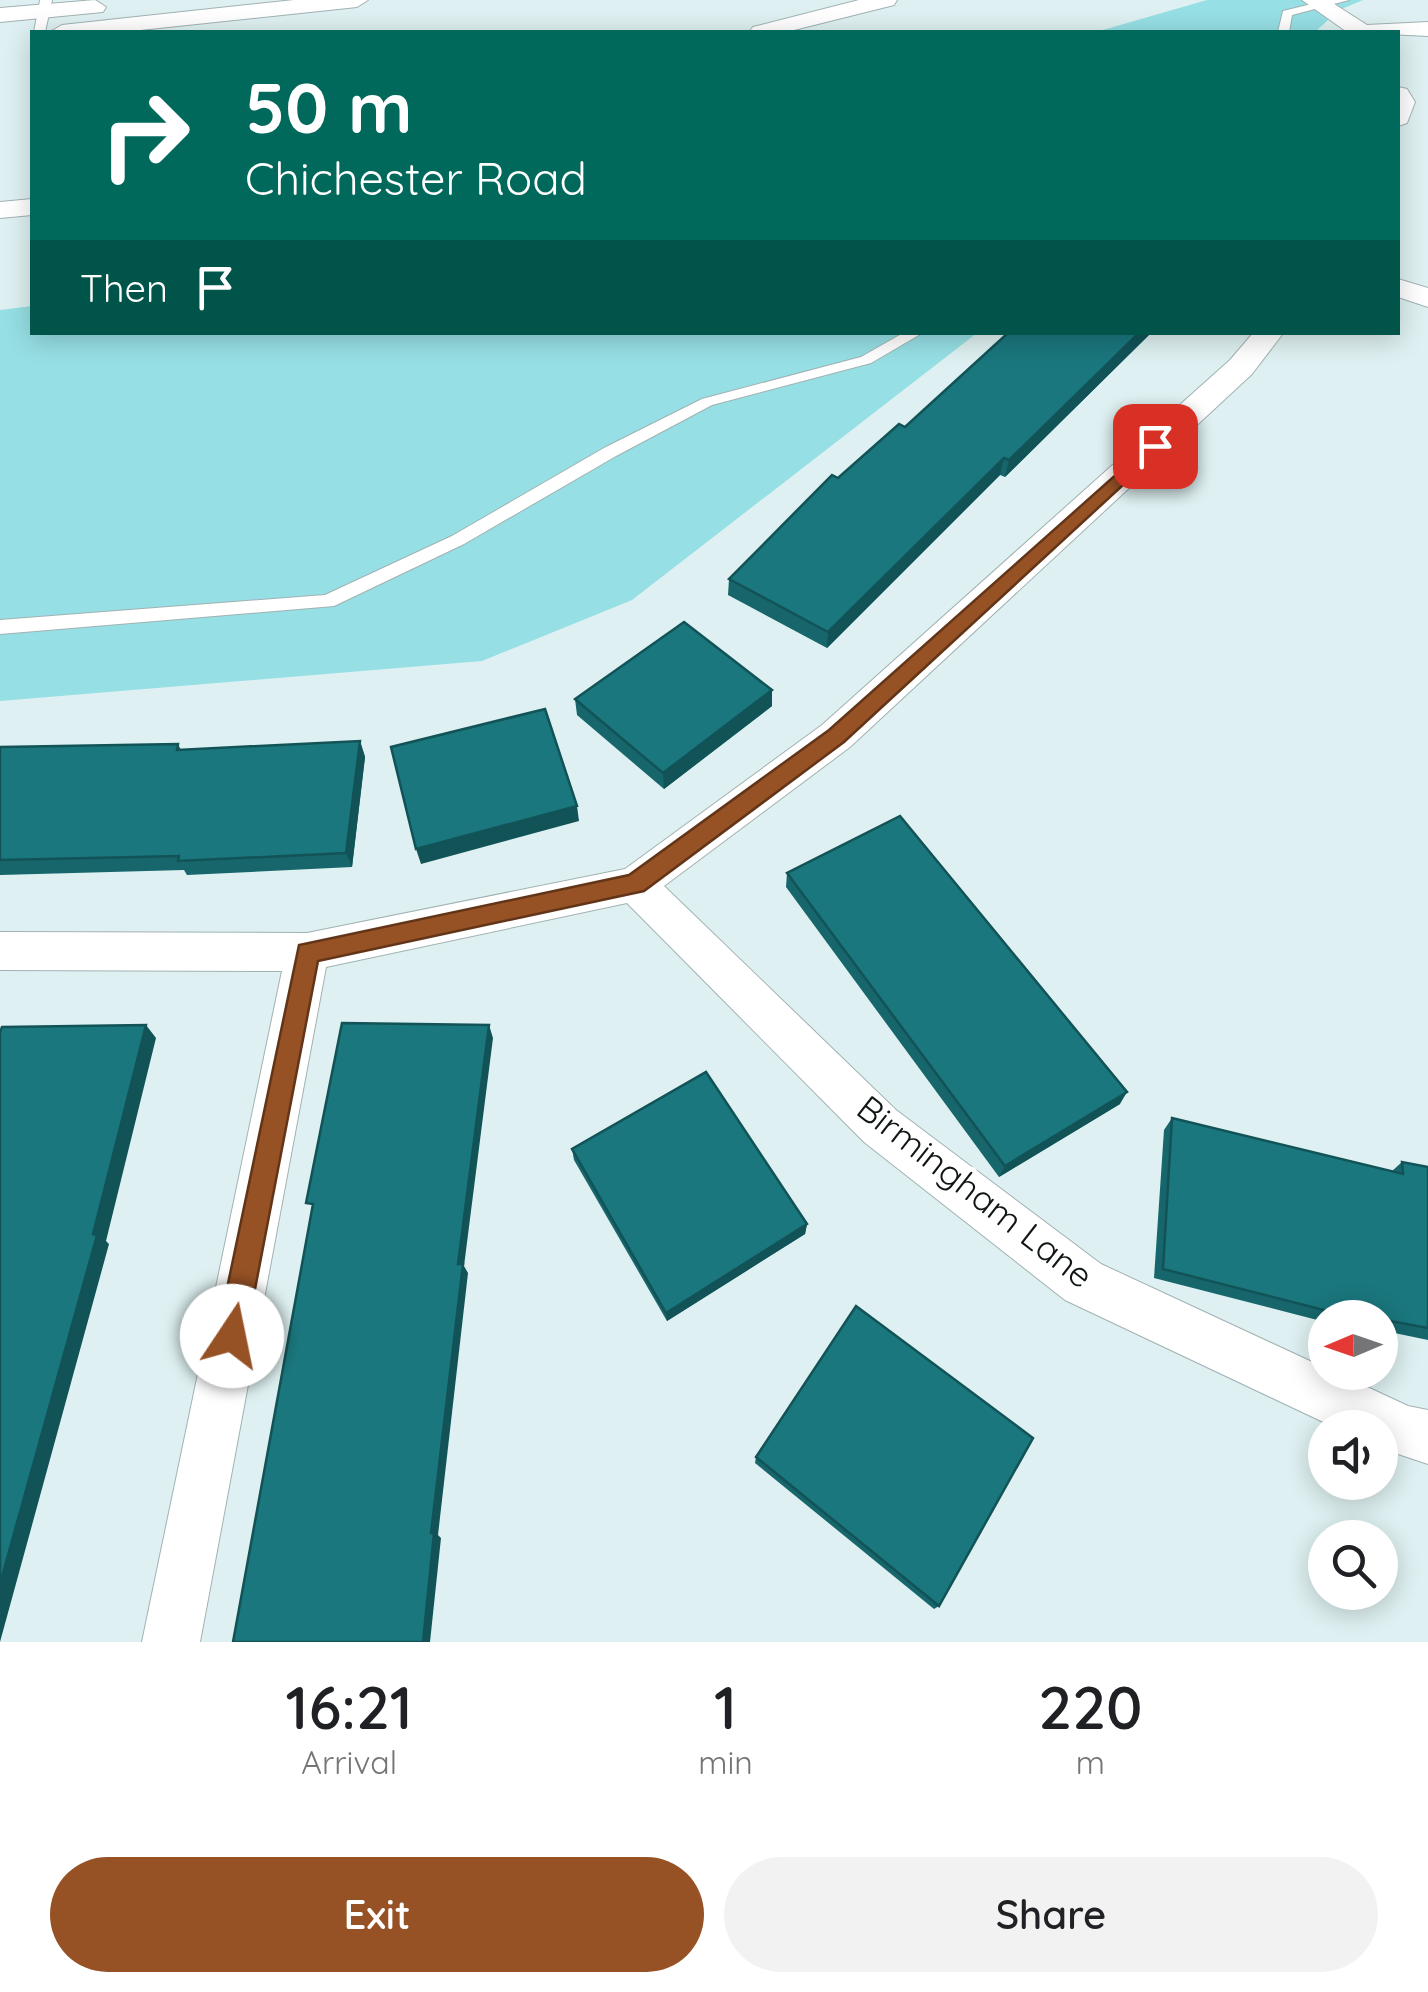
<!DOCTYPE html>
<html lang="en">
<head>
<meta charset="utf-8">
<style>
  body { margin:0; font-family:Quicksand,sans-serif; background:#f2f2f2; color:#202124; height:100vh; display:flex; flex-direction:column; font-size:38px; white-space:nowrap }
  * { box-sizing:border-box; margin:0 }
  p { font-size:32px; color:#757577 }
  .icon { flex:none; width:55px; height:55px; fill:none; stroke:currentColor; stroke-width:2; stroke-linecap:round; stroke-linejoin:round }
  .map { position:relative; height:1642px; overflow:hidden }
  .panel { display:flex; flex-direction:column; background:#fff; flex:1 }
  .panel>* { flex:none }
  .top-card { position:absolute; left:30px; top:30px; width:1370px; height:305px; border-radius:0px; box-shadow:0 5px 25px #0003; background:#00695c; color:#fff; overflow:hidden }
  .needle { width:65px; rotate:268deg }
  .tools { position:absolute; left:1308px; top:1300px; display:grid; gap:20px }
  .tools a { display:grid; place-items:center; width:90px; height:90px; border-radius:50%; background:#fff; box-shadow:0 5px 25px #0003; font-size:50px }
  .pin { position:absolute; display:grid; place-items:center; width:85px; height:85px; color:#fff; margin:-42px; border-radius:20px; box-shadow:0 5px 15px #0006 }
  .me { position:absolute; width:110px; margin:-55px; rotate:11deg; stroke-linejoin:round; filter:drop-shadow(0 0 8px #0008) }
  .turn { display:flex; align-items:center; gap:35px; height:210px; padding:0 50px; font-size:45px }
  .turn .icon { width:130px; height:130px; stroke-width:2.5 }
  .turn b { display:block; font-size:70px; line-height:85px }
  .then { display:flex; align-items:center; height:95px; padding:0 50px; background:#0003; gap:20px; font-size:38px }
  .eta { display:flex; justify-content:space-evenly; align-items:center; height:170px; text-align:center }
  .eta b { font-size:60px; font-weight:600; line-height:70px }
  .action { display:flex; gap:20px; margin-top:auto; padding:20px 50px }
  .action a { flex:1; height:115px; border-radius:60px; background:#965225; color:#fff; font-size:40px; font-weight:600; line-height:115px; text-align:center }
  .action a+a { background:#f2f2f2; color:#202124 }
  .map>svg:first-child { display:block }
  .green { fill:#96dfe4 }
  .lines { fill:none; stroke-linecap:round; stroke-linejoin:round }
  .lane-casing { stroke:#a1b2b3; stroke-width:2 }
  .street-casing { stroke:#a1b2b3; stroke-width:2 }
  .lane { fill:#fff; fill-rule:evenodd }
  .street { fill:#fff; fill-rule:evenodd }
  .wall { fill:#16666c }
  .shaded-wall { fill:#125358 }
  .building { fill:#1a777d; stroke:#125358; stroke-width:2.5 }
  .route { fill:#965225; stroke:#623518; stroke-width:2.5 }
  .labels { text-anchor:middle; stroke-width:10; stroke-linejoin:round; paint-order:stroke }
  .street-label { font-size:35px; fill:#101616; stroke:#fff }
</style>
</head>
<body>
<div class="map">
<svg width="1428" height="1642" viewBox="0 0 1428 1642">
  <rect width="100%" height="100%" fill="#def0f1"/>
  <g class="green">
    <polygon points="1207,0 1363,0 1339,10 1315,32 1096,32"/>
    <polygon points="32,306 32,332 977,333 632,600 482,661 0,701 0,310"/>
  </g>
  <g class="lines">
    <defs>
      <g id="lane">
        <polygon points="40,0 52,0 45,32 34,32"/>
        <polygon points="1328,0 1349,0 1292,15 1289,32 1278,32 1283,11"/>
        <polygon points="905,332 924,332 871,363 712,405 616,456 464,544 334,606 0,634 0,620 325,595 452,536 604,448 702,399 861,357"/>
      </g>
      <g id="street">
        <polygon points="95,0 106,7 103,12 0,22 0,8"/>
        <polygon points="294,0 368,0 357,7 121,32 50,32 62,25"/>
        <polygon points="859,0 897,0 894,5 786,32 749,32 753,27"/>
        <polygon points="1302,0 1328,0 1367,25 1428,22 1428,36 1347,32"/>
        <polygon points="1398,87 1407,89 1415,102 1407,123 1398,126"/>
        <polygon points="32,199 32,215 0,218 0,202"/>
        <polygon points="1398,279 1428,288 1428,307 1398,297"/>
        <polygon points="1254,332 1284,332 1252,374 850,747 664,886 896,1110 1101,1264 1325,1368 1325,1372 1335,1372 1408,1406 1428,1410 1428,1464 1380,1448 1380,1428 1336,1428 1065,1300 864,1142 627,903 326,967 200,1642 142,1642 282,971 0,970 0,932 307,933 625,869 822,725 1230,360"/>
      </g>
    </defs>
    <use href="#lane" class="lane-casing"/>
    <use href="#street" class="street-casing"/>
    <use href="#lane" class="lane"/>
    <use href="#street" class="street"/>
  </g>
  <g class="wall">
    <polygon points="1009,332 1152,332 1005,477 1000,475 827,648 728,595 729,579 838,478 905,427"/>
    <polygon points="772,690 772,706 664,789 577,715 575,699"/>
    <polygon points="360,741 365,757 352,867 187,875 184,870 0,875 0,747 178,744 181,750"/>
    <polygon points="787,873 1120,1104 999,1177 786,887"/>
    <polygon points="1172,1118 1392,1171 1402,1162 1428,1167 1428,1340 1380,1330 1380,1318 1325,1318 1325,1322 1154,1278 1164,1130"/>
    <polygon points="572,1149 807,1224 805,1234 667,1321 574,1160"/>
    <polygon points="756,1457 939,1606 934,1609 755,1463"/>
  </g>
  <g class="shaded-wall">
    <polygon points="1140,332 1152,332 1005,477 1009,460"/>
    <polygon points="1004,458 1000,475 827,648 828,632"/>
    <polygon points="772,690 772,706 664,789 663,773"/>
    <polygon points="360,741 365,757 352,867 346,853"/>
    <polygon points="577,806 579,821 421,864 416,849"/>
    <polygon points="146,1025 156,1038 106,1241 109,1244 0,1642 0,1584"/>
    <polygon points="489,1025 493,1038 464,1266 468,1273 438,1535 441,1538 430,1642 423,1642 431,1533 458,1264"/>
    <polygon points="1127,1092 1120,1104 999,1177 1005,1166"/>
    <polygon points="807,1224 805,1234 667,1321 666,1313"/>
  </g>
  <g class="building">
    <polygon points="1009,332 1140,332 1009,460 1004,458 828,632 729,579 832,475 838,478 899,424 905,427"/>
    <polygon points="684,622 772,690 663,773 575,699"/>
    <polygon points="545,709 577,806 416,849 391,747"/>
    <polygon points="360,741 346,853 178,861 179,856 0,860 0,747 178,744 177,750"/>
    <polygon points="900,816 1127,1092 1005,1166 787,873"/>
    <polygon points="342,1023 489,1025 458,1264 463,1264 431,1533 434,1533 423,1642 233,1642 313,1204 306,1203"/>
    <polygon points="146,1025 93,1234 97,1235 0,1584 0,1032 2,1027"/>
    <polygon points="706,1072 807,1224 666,1313 572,1149"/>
    <polygon points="1172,1118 1403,1174 1402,1162 1428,1167 1428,1328 1380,1319 1380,1318 1366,1316 1366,1318 1355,1318 1163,1269"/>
    <polygon points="856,1306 1033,1438 939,1606 756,1457"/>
  </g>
  <polygon class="route" points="1155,440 1161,442 1161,450 844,742 644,891 318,961 246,1336 242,1346 232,1350 221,1346 217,1336 299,945 629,875 829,730"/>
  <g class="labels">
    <g class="street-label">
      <text transform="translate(975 1192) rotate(38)" y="12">Birmingham Lane</text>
    </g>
  </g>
</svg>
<div class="tools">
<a><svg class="needle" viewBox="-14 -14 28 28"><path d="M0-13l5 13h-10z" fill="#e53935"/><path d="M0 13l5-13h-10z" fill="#757577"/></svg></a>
<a><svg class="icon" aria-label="sound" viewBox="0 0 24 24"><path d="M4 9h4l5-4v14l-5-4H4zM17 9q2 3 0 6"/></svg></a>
<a><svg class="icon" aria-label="search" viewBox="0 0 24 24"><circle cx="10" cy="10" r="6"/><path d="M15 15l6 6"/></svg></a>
</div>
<div class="pin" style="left:1155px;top:446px;background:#d93025"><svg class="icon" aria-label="arrive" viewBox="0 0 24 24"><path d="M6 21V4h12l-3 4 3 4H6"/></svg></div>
<svg class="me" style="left:232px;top:1336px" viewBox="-20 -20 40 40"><circle r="19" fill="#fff"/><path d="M0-13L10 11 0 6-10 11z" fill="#965225"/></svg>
<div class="top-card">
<div class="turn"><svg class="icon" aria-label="right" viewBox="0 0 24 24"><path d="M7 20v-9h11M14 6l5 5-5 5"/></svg><div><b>50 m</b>Chichester Road</div></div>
<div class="then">Then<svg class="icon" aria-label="arrive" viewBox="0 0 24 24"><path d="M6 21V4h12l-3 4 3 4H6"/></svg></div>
</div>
</div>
<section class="panel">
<div class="eta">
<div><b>16:21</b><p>Arrival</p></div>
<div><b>1</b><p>min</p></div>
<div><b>220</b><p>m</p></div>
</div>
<div class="action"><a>Exit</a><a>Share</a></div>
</section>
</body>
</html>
